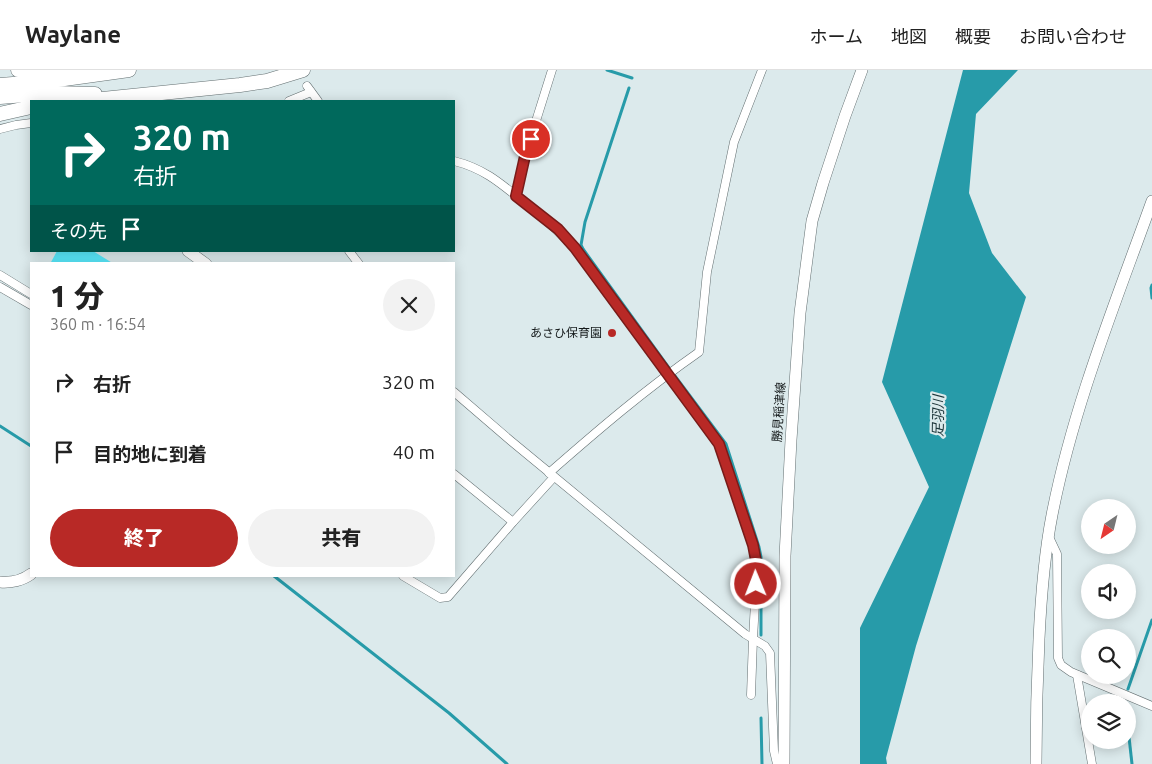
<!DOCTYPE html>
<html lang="ja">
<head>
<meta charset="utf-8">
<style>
  body { margin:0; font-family:Ubuntu,"Noto Sans JP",sans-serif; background:#f2f2f2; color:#222; height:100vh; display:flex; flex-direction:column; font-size:19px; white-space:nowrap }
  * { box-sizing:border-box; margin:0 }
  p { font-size:16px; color:#767676 }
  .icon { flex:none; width:28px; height:28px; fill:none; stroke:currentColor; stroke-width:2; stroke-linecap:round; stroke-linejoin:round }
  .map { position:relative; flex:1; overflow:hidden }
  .drawer { position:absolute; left:30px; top:192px; width:425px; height:315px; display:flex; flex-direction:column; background:#fff; border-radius:0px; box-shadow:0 2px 12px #0003 }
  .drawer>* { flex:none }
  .guide { position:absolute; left:30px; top:30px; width:425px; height:152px; border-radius:0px; box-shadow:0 2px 12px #0003; background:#00695c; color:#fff; overflow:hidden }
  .needle { width:32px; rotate:215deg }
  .fabs { position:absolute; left:1081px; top:429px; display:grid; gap:10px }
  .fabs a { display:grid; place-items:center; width:55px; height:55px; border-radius:50%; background:#fff; box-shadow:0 2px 12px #0003; font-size:25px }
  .pin { position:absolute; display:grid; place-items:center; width:42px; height:42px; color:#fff; margin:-21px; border:2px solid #fff; border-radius:50%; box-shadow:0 1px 5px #0007 }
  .me { position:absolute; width:55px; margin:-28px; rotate:359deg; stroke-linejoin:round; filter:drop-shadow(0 0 4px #0008) }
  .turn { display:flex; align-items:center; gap:18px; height:105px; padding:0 20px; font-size:22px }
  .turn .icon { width:65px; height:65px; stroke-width:2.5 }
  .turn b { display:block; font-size:35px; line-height:42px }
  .then { display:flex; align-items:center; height:48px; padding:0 20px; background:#0003; gap:10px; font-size:19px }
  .round { display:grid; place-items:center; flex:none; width:52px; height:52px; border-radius:26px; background:#f2f2f2 }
  .summary { display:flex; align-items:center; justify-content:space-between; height:85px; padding:0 20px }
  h1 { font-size:30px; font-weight:800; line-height:38px }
  .primary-button { display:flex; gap:10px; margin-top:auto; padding:10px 20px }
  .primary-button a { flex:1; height:58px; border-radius:30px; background:#b82926; color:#fff; font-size:20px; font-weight:800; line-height:58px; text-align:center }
  .primary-button a+a { background:#f2f2f2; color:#222 }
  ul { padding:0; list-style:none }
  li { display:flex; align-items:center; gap:15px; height:70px; padding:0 20px }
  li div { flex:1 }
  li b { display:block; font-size:19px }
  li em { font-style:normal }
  header { display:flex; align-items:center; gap:30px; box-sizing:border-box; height:70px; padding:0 25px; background:#fff; border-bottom:1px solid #e0e0e0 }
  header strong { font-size:24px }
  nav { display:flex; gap:28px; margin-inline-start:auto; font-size:18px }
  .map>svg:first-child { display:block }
  .water { fill:#279ba9 }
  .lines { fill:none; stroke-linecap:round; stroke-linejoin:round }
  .stream { stroke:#279ba9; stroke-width:3 }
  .building { fill:#58e9fb }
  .street-casing { stroke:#636f71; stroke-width:9 }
  .secondary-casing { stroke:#636f71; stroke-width:12 }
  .highway-casing { stroke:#636f71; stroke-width:15 }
  .street { stroke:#fff; stroke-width:8 }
  .secondary { stroke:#fff; stroke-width:11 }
  .highway { stroke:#fff; stroke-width:14 }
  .route-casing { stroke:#781b19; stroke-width:12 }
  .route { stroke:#b82926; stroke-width:9 }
  .poi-dot { fill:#b82926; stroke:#dceaec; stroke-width:2 }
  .labels { text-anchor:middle; stroke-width:4.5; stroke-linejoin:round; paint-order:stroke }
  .poi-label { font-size:12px; fill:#14191a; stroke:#dceaec; text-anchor:end }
  .street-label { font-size:12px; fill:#14191a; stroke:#dceaec }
  .water-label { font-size:14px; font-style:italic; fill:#1d3539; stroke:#dceaec }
</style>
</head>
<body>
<header>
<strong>Waylane</strong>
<nav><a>ホーム</a><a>地図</a><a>概要</a><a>お問い合わせ</a></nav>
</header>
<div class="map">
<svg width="1152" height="694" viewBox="0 0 1152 694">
  <rect width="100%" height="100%" fill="#dceaec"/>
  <polygon class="water" points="963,0 1018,0 976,44 969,123 992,183 1026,227 916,576 886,688 887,694 860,694 860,558 929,417 882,312"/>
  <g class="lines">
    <g class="stream">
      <polyline points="607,0 632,8"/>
      <polyline points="629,18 585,152 581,175 583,179 669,298 726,374 759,477 761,487 761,565"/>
      <polyline points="1152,215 1151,218 1152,228"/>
      <polyline points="0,356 31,376"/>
      <polyline points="274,506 449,643 507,694"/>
      <polyline points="1128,619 1152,550"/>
      <polyline points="1124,631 1124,632"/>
      <polyline points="761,648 762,694"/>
      <polyline points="1128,658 1132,694"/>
    </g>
  </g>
  <polygon class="building" points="57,181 93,181 114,194 50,194"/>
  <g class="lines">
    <defs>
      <g id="street">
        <polyline points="307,16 318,31"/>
        <polyline points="289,31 311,22"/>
        <polyline points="0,59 16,55 31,53"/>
        <path d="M454,91C482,98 498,111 520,129C540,145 557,159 575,178L719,374L753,475L757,496L753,569L751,625"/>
        <polyline points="516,126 525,86 552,0"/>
        <polyline points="349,181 359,194"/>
        <polyline points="0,205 31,224"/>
        <polyline points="0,217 31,235"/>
        <polyline points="454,322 511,371 745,564 765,576 770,583 774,681 777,694"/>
        <path d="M549,403C598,360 646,319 699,282L707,202L734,72L762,0"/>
        <polyline points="454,404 513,452"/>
        <polyline points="1049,467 1057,484 1058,588 1061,595 1071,602 1152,636"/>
        <polyline points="403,506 440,528 448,527 513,452 554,407"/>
        <polyline points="1077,605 1092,694"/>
      </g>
      <g id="secondary">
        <polyline points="188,181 206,194"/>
        <path d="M0,512C11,513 23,510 31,504"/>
        <polyline points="784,694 785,486 791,370 800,243 812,151 823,113 845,46 862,0"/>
        <path d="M1036,694C1036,652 1037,611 1039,569C1041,527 1044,486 1052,445C1073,337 1115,234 1152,131"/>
      </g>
      <g id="highway">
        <polyline points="18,0 75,0"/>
        <polyline points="0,15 50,11 129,0"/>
        <polyline points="0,27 52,23 95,24"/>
        <polyline points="83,31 240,15 267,11 303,0"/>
        <polyline points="0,44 31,37"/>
      </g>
    </defs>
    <use href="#street" class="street-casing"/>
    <use href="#secondary" class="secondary-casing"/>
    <use href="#highway" class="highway-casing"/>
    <use href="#street" class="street"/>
    <use href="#secondary" class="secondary"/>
    <use href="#highway" class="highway"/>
  </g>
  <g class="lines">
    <defs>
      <polyline id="route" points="531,69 525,86 516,126 558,159 575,178 719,374 753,475 757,496 756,514"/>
    </defs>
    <use href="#route" class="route-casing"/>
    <use href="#route" class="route"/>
  </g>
  <circle class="poi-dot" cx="612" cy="263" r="5"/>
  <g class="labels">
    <g class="poi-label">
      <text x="602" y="267">あさひ保育園</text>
    </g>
    <g class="street-label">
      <text transform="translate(779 342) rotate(-86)" y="4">勝見稲津線</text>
    </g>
    <g class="water-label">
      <text transform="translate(938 346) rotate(-89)" y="5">足羽川</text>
    </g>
  </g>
</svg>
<div class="fabs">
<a><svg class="needle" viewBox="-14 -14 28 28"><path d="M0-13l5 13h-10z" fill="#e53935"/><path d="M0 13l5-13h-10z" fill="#767676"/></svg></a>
<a><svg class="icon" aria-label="sound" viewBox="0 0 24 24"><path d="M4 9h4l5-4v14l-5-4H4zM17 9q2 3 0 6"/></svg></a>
<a><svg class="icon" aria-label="search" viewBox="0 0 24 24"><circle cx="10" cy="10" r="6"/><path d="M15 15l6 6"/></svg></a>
<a><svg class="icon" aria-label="layers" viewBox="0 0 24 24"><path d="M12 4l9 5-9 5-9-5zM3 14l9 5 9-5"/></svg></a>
</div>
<div class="pin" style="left:531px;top:69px;background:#d93025"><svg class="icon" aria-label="arrive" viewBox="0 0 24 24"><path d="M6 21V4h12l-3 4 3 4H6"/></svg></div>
<svg class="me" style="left:756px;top:514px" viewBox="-20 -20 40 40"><circle r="17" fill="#b82926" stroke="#fff" stroke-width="3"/><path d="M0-11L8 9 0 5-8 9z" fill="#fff"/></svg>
<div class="guide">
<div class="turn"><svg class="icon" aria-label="right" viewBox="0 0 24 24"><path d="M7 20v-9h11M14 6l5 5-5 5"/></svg><div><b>320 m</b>右折</div></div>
<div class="then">その先<svg class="icon" aria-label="arrive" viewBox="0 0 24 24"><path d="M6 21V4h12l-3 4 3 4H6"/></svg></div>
</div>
<section class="drawer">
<div class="summary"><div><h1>1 分</h1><p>360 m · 16:54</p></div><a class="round"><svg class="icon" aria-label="close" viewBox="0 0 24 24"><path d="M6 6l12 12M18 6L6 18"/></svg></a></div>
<ul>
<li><svg class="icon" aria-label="right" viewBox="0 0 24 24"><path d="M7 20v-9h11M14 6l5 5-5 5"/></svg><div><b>右折</b></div><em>320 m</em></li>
<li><svg class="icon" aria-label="arrive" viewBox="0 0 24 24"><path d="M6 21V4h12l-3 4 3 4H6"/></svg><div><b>目的地に到着</b></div><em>40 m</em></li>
</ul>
<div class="primary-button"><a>終了</a><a>共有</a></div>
</section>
</div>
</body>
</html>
